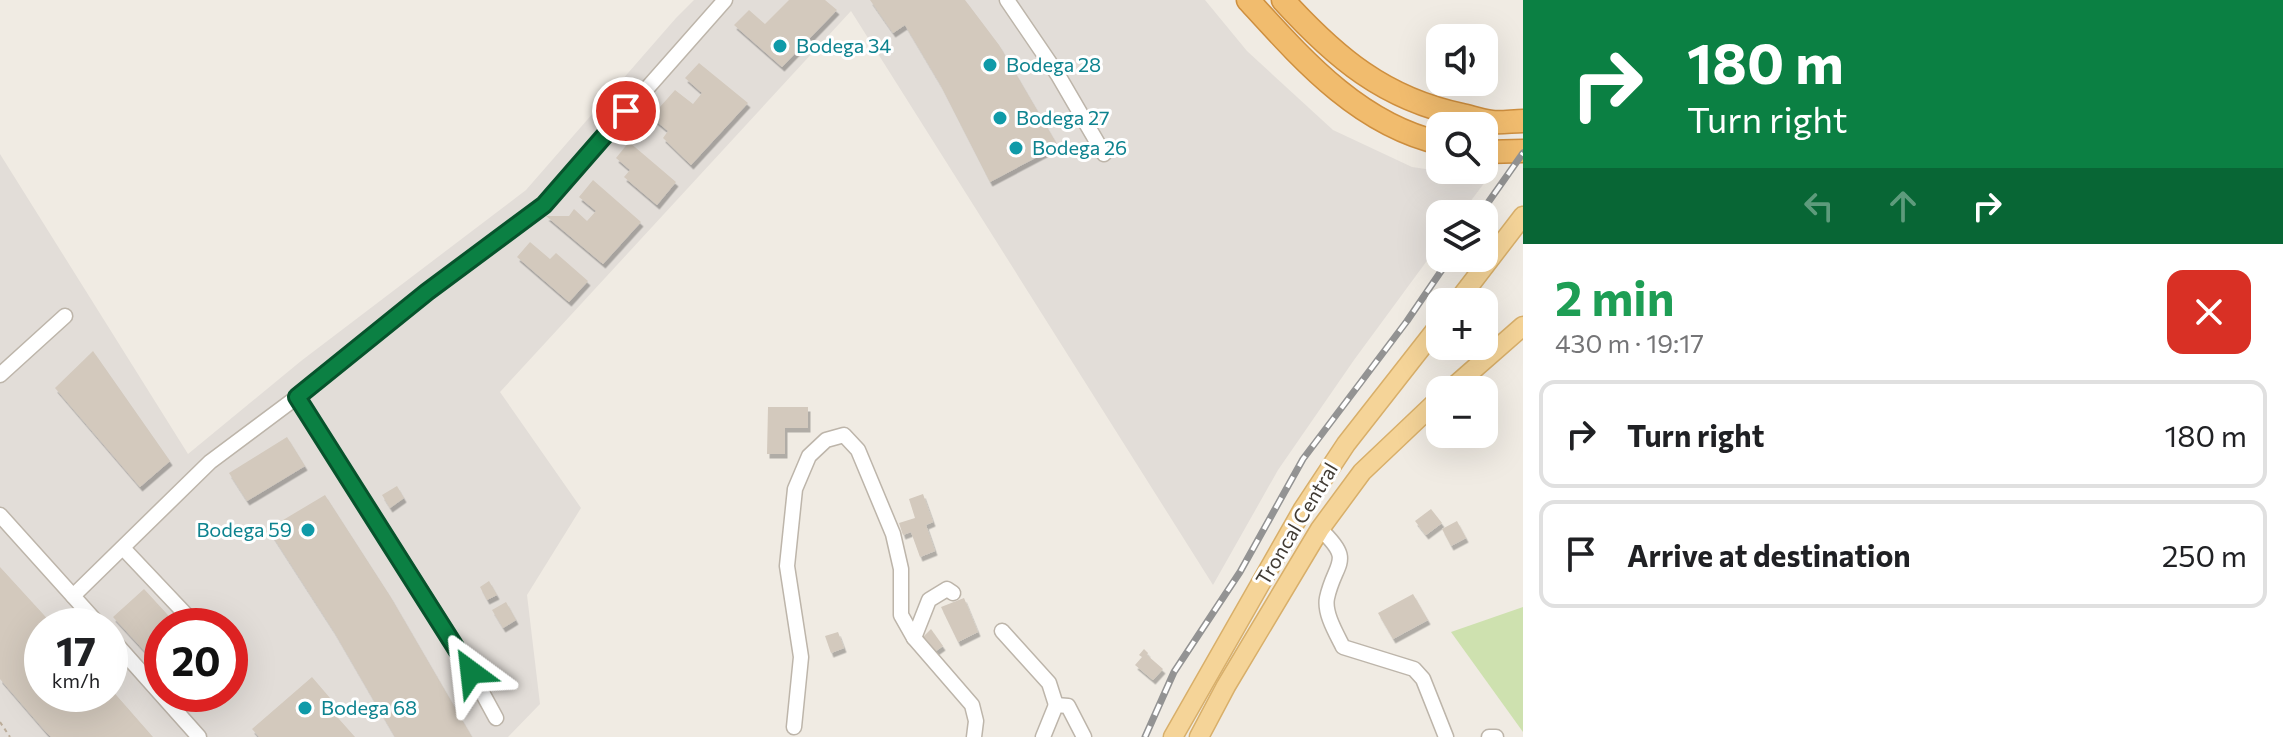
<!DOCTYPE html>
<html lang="en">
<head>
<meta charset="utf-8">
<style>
  body { margin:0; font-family:Commissioner,sans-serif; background:#f6f6f6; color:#202124; height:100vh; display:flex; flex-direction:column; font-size:30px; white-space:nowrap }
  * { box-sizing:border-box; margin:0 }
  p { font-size:26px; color:#757577 }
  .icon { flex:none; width:44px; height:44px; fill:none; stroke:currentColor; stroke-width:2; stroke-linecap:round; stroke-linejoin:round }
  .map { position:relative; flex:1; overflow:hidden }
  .sheet { display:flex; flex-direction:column; background:#fff; width:760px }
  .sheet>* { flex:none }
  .guide { background:#0b8043; color:#fff; overflow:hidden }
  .buttons { position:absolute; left:1426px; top:24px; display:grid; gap:16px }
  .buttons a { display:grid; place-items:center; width:72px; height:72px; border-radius:16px; background:#fff; box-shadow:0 8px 32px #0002; font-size:40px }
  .speed { position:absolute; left:24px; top:608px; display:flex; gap:16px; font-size:40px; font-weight:700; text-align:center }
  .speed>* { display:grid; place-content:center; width:104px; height:104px; border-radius:50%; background:#fff; box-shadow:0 8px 32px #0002; line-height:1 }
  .speed small { font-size:20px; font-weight:400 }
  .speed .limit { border:12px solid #d22; background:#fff; color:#111 }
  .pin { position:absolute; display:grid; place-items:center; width:68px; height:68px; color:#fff; margin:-34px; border:4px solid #fff; border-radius:50%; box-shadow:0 2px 8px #0007 }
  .me { position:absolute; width:88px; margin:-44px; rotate:330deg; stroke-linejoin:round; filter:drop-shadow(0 0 6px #0008) }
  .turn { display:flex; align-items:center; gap:28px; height:168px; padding:0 32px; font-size:36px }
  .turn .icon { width:104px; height:104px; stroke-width:2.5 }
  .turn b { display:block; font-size:56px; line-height:68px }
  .lanes { display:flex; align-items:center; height:76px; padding:0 32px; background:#0003; justify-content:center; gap:40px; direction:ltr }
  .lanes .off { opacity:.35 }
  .round { display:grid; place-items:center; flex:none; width:84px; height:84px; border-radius:16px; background:#f6f6f6 }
  .summary { display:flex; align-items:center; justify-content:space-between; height:136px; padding:0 32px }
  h1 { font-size:48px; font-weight:700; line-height:60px; color:#1e9e55 }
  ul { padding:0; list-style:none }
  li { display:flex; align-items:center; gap:24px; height:108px; margin:0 16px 12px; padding:0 16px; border:4px solid #e0e0e0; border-radius:16px }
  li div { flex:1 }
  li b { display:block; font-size:30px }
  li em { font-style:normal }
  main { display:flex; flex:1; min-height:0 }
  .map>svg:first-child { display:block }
  .industrial { fill:#e2ddd8; fill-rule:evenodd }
  .green { fill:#cee1af }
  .building { fill:#d3c9bd; filter:url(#shadow) }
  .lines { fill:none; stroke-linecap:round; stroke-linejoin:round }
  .minor-casing { stroke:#bdb5aa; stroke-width:17 }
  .major-casing { stroke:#d8af6a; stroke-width:21 }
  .highway-casing { stroke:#ce8f3f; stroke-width:25 }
  .path { stroke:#bbad9a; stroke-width:2; stroke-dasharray:4 4; stroke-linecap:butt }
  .minor { stroke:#fff; stroke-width:14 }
  .major { stroke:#f5d498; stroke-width:18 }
  .highway { stroke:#f1bc6e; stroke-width:22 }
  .rail-casing { stroke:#939393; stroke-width:7 }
  .rail { stroke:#fff; stroke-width:4; stroke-dasharray:12; stroke-linecap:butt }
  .route-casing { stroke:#07532c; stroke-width:20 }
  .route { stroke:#0b8043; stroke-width:14 }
  .culture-dot { fill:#0f9aa8; stroke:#fff; stroke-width:3 }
  .labels { text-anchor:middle; stroke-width:6; stroke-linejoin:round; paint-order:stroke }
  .culture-label { font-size:20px; fill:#0d838f; stroke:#fff; text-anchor:start }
  .street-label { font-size:20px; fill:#413b34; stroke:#fff }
</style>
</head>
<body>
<main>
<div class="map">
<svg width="1523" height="737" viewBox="0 0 1523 737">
  <defs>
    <filter id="shadow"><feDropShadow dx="2.5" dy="4.5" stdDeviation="0" flood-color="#0004"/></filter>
  </defs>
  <rect width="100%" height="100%" fill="#f0ebe3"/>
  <path class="industrial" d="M694,0H1205L1247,51L1333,130L1412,167L1488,178L1461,214H1440V243L1354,360L1278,470L1213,585L851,11L500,392L581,508L527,595L540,704L508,737H0V154L188,454L301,361L526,190L676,18ZM42,626H110V694H42ZM162,626H230V694H162Z"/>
  <polygon class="green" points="1523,607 1523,732 1451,632"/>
  <g class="building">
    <polygon points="789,0 825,0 837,10 782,67 734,25 749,10 765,24"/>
    <polygon points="870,0 965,0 999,45 1058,146 990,182 940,84 905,25 893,33"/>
    <polygon points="699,63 748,103 691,165 663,138 668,131 651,117 675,90 693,104 702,93 685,78"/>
    <polygon points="629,142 676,182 657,205 624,177 630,170 616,158"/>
    <polygon points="593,180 641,222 603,264 546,216 569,216 574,209 587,221 596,211 579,197"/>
    <polygon points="530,242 550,259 556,253 588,281 569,302 517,257"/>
    <polygon points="93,351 170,461 140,487 55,388"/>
    <polygon points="768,407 808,407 808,428 785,428 785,454 767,454"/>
    <polygon points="287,437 305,466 247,501 229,473"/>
    <polygon points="397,486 404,498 390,508 382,495"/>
    <polygon points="923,494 933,522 926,525 935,551 920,557 911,532 903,535 899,523 915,518 909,499"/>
    <polygon points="325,495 390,596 472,737 395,737 333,630 268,529"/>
    <polygon points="1431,509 1442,523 1426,535 1415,521"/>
    <polygon points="1457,521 1466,538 1451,546 1442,529"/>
    <polygon points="0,567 54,626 42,626 42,694 110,694 110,688 153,737 51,737 45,731 0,679"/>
    <polygon points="489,581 497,595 487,600 480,587"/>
    <polygon points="144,589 178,626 162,626 162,670 113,617"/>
    <polygon points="1413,594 1428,620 1393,639 1378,613"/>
    <polygon points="964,598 978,632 958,642 941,607"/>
    <polygon points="506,602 516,620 503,628 492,610"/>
    <polygon points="931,629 943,646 936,651 923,637"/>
    <polygon points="838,632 844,648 831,653 825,636"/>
    <polygon points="1144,649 1148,653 1147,655 1163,669 1153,680 1135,665 1142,657 1139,655"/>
    <polygon points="312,677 336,705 331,710 355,737 259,737 252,729"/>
  </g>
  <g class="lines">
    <defs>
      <g id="minor">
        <polyline points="1007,0 1058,75 1104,154"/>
        <polyline points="0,375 65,316"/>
        <polyline points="297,397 459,650 496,718"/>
        <polyline points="0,515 100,626"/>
        <path d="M1320,529C1355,562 1335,561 1327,598C1324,613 1336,633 1343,647L1414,669L1423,679L1446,737"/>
        <polyline points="123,548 193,622"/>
        <polyline points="73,596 210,462 297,397 427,292 544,205 725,0"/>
        <polyline points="1002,631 1049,683 1056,705"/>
        <polyline points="110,637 199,737"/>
        <polyline points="914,638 929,600 947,589 953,593"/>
        <polyline points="794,727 801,657 787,566 795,489 809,456 826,440 844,435 858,450 893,534 901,569 901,615 914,638 972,705 976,721 974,737"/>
        <polyline points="1043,737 1056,705 1068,706 1084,737"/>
        <polyline points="1489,737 1496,737"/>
      </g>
      <g id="major">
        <polyline points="1457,302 1523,216"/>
        <polyline points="1450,390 1523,326"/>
        <polyline points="1173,737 1303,509 1346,444 1440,324"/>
        <polyline points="1199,737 1226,686 1320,529 1362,472 1440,398"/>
      </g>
      <g id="highway">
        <path d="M1248,0C1302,59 1358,124 1440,143"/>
        <path d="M1283,0C1335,57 1384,99 1462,115C1471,117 1482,121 1492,122C1502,123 1513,121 1523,121"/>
        <polyline points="1484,152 1523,151"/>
      </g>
    </defs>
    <use href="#minor" class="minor-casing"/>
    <use href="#major" class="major-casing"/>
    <use href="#highway" class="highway-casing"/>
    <polyline class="path" points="0,722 10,737"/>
    <use href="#minor" class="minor"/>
    <use href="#major" class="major"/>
    <use href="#highway" class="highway"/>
    <defs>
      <g id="rail">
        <polyline points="1480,214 1523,153"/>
        <polyline points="1145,737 1174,672 1240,572 1303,459 1407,321 1450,258"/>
      </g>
    </defs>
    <use href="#rail" class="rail-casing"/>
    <use href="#rail" class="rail"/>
  </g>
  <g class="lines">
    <defs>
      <polyline id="route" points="471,672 297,397 427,292 544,205 626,111"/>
    </defs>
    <use href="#route" class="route-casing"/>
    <use href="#route" class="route"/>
  </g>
  <g class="culture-dot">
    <circle cx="780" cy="46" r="8"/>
    <circle cx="990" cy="65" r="8"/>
    <circle cx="1000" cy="118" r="8"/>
    <circle cx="1016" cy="148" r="8"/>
    <circle cx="308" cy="530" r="8"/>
    <circle cx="305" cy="708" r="8"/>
  </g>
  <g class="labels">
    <g class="culture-label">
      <text x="796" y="53">Bodega 34</text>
      <text x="1006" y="72">Bodega 28</text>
      <text x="1016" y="125">Bodega 27</text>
      <text x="1032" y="155">Bodega 26</text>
      <text x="292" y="537" text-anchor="end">Bodega 59</text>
      <text x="321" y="715">Bodega 68</text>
    </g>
    <g class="street-label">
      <text transform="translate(1297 524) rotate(-59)" y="7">Troncal Central</text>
    </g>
  </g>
</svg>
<div class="buttons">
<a><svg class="icon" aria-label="sound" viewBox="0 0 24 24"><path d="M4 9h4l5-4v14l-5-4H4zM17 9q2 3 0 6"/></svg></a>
<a><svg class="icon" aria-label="search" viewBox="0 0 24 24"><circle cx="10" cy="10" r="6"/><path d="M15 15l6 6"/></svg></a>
<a><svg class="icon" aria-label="layers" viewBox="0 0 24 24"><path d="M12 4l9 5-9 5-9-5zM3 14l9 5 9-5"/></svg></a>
<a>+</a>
<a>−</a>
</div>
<div class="speed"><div>17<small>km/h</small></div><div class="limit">20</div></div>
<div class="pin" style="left:626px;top:111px;background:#d93025"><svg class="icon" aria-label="arrive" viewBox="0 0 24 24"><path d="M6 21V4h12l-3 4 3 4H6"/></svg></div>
<svg class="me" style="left:471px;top:672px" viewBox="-20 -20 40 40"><path d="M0-17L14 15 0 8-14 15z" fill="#0b8043" stroke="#fff" stroke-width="4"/></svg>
</div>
<section class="sheet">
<div class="guide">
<div class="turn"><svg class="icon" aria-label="right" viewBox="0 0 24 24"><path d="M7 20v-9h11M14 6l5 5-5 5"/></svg><div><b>180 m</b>Turn right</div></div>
<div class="lanes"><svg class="icon off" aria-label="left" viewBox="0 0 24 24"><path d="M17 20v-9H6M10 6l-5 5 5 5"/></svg><svg class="icon off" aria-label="ahead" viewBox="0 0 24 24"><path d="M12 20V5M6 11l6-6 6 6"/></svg><svg class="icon" aria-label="right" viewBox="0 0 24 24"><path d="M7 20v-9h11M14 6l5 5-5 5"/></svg></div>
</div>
<div class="summary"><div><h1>2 min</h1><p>430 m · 19:17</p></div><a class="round" style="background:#d93025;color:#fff"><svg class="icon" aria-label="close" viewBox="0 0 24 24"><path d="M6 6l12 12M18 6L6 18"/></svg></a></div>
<ul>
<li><svg class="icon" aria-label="right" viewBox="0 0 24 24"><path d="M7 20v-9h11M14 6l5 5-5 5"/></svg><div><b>Turn right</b></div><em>180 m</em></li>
<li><svg class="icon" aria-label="arrive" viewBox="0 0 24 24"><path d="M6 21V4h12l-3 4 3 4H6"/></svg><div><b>Arrive at destination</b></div><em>250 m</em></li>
</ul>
</section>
</main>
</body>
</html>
